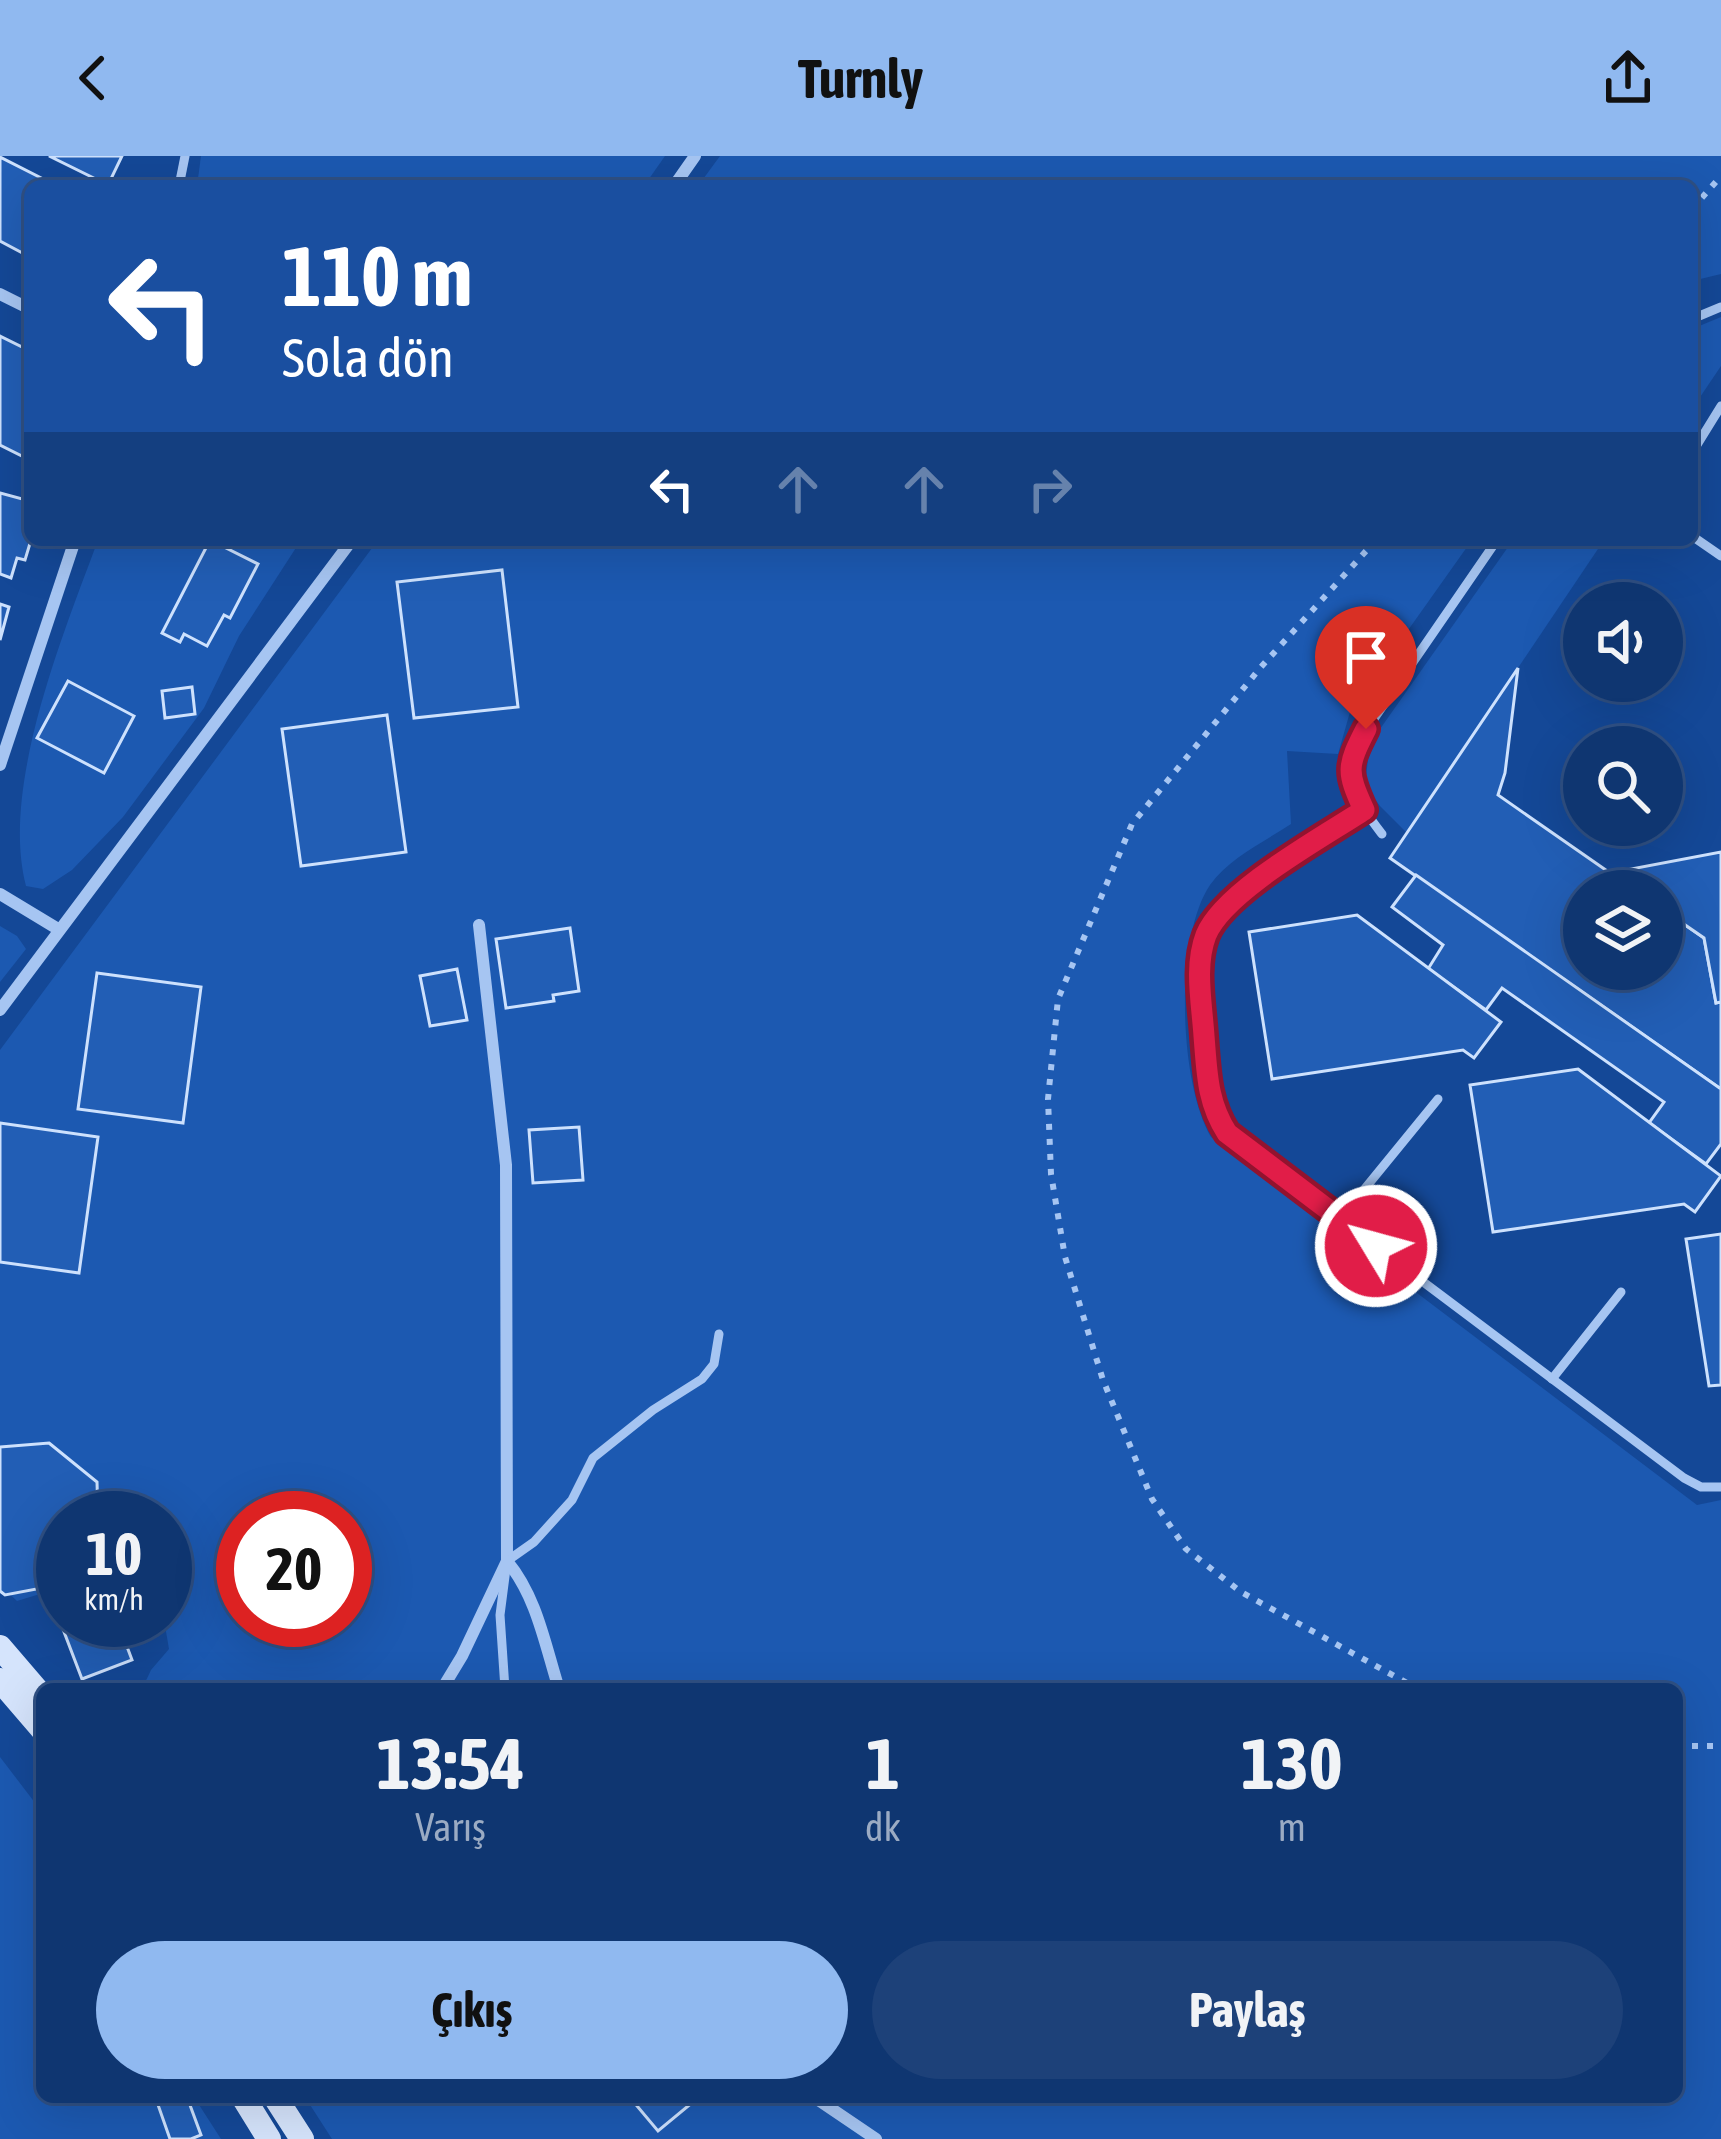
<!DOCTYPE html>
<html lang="tr">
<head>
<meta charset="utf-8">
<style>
  body { margin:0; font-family:"Asap Condensed",sans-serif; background:#1d4179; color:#f1f3f6; height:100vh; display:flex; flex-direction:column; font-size:45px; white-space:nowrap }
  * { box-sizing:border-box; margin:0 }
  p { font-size:39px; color:#9babc3 }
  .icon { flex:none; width:66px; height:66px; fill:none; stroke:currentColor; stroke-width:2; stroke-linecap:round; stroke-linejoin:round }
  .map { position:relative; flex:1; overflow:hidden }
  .drawer { position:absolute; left:36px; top:1527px; width:1647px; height:420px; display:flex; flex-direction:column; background:#0f3671; border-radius:18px; box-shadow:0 12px 48px #0002,0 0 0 3px #2f5084 }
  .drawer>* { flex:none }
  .guide { position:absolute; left:24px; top:24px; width:1674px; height:366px; border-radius:18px; box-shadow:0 12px 48px #0002,0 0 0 3px #2f5084; background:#1a4fa0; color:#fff; overflow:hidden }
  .buttons { position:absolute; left:1563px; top:426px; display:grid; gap:24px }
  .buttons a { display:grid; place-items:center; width:120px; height:120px; border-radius:50%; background:#0f3671; box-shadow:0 12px 48px #0002,0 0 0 3px #2f5084; font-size:60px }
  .speed { position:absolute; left:36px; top:1335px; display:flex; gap:24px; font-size:60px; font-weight:700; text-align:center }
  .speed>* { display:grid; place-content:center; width:156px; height:156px; border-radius:50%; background:#0f3671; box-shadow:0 12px 48px #0002,0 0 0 3px #2f5084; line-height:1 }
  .speed small { font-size:30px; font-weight:400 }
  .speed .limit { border:18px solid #d22; background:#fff; color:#111 }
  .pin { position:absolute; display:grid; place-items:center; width:102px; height:102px; color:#fff; margin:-123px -51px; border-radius:50% 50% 50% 0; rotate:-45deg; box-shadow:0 0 12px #0007 }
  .pin .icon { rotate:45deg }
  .me { position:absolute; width:132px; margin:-66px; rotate:307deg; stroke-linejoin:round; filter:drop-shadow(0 0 9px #0008) }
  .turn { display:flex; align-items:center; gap:42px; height:252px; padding:0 60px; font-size:54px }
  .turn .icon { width:156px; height:156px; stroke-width:2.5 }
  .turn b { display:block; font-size:84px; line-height:102px }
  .lanes { display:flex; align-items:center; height:114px; padding:0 60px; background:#0003; justify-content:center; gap:60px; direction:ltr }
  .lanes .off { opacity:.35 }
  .eta { display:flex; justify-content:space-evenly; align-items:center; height:204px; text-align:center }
  .eta b { font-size:72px; font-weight:700; line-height:84px }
  .button { display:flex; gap:24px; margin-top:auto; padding:24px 60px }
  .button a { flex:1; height:138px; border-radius:72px; background:#90b9f0; color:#111; font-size:48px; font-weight:700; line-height:138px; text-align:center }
  .button a+a { background:#1d4179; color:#f1f3f6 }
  header { display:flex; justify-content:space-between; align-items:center; height:156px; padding:0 60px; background:#90b9f0; color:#111; font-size:54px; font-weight:700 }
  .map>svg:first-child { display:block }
  .green { fill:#1c59b1; fill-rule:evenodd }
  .building { fill:#225eb5; stroke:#cde1fd; stroke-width:3 }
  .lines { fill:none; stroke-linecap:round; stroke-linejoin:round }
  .path { stroke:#a6c5f2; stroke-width:6; stroke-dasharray:6 9; stroke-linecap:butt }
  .service { stroke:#a6c5f2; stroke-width:9 }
  .minor { stroke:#a6c5f2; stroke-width:12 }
  .secondary { stroke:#d5e4fc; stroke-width:24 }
  .route-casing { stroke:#92132f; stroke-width:30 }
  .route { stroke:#e11d48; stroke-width:21 }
</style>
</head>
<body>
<header><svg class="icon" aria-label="back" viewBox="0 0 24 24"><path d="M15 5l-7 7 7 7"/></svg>Turnly<svg class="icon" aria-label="share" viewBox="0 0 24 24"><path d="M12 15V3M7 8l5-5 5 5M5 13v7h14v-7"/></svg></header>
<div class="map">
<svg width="1721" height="1983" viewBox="0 0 1721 1983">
  <rect width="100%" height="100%" fill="#144897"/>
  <g class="green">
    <polygon points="201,0 665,0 644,30 197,30"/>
    <polygon points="720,0 1721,0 1721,118 1692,125 1692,30 698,30"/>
    <polygon points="1721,161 1721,210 1692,253 1692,173"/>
    <path d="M98,384H301L239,480L204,552L123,661L72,714L43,733L26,730C0,631 63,479 98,384Z"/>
    <path d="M378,384H1472L1350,556L1338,598L1287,595L1291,668C1264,686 1229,702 1210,729C1174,782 1179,927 1211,981L1697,1349L1721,1344V1983H332L305,1941H1677V1533H142L151,1514L169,1493L164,1464L165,1362H63V1431L17,1445L0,1429V894ZM243,1362H345V1464H243Z"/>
    <polygon points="1513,384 1604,384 1407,677 1380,650 1365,630 1368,603 1380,573"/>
    <polygon points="0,770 17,780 26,793 0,826"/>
    <polygon points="0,1601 42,1656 42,1941 194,1941 221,1983 0,1983"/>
  </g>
  <g class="building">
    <polygon points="49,0 122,0 108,29"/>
    <polygon points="0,1 57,30 30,30 30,101 0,85"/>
    <polygon points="0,180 30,195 30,304 0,289"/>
    <polygon points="0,337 30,345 26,366 30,367 31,384 25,404 17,402 11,422 0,418"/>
    <polygon points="210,384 258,408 230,462 224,459 207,490 184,478 180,486 162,477"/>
    <polygon points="502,414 518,551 414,562 397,426"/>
    <polygon points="0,448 9,451 0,484"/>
    <polygon points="1518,512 1505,617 1498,639 1636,735 1584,735 1584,813 1662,813 1662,753 1704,782 1716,847 1721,846 1721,933 1390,702"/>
    <polygon points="68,525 134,560 104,617 37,582"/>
    <polygon points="192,531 195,558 165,562 162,535"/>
    <polygon points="387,559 406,696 301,710 282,573"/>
    <polygon points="1721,696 1721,846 1716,847 1704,782 1662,753 1662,735 1636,735 1610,717"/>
    <polygon points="1416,719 1721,933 1721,988 1706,1008 1649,967 1664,946 1502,832 1486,854 1428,813 1443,789 1392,751"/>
    <polygon points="1357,759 1501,866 1474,902 1463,894 1272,923 1249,776"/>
    <polygon points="570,772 579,835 553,839 554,845 506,852 496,783"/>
    <polygon points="457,813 467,864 430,870 420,820"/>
    <polygon points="97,817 201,831 183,967 78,953"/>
    <polygon points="1578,913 1721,1020 1695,1056 1684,1048 1493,1076 1470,929"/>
    <polygon points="0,967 98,981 79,1117 0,1106"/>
    <polygon points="579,971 583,1024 533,1027 529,974"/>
    <polygon points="1721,1078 1721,1229 1709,1230 1686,1083"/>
    <polygon points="49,1287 97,1326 98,1362 63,1362 63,1423 58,1429 5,1439 0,1435 0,1291"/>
    <polygon points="63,1434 63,1464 117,1464 132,1504 82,1523 50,1439"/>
    <polygon points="170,1941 187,1941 201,1979 191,1983 170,1983 157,1946"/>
    <polygon points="648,1941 689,1941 693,1946 658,1975 637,1950"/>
  </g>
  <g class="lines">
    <g class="path">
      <polyline points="1692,53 1721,20"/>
      <polyline points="1376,384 1261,511 1132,668 1058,843 1048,943 1051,1018 1065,1101 1103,1224 1152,1343 1186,1393 1241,1436 1418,1533"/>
      <polyline points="1677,1590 1721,1590"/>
    </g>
    <g class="service">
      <polyline points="179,30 185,0"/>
      <polyline points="1692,163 1721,151"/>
      <polyline points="1692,297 1721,250"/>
      <polyline points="1692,380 1721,400"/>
      <path d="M1364,654C1324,681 1221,737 1206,781C1194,816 1203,857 1205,893C1210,947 1209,962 1253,998L1684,1322L1701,1331H1721"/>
      <path d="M1382,678C1366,657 1342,627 1353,599C1356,590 1362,581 1367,573L1497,384"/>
      <polyline points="1340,1063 1438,943"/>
      <polyline points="1552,1223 1621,1136"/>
      <polyline points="505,1533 500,1459 507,1405 534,1386 572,1344 593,1302 653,1254 702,1223 714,1208 719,1178"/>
    </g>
    <g class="minor">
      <polyline points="674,30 695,0"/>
      <polyline points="0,138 30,153"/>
      <polyline points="0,609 75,384"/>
      <polyline points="0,738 58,773"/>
      <path d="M479,769L506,1009L507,1405C537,1441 545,1489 559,1533"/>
      <polyline points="0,854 352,384"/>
      <polyline points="442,1533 462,1500 507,1405"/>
      <polyline points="814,1941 876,1983"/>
    </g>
    <g class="secondary">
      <polyline points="0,1491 42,1540"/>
      <polyline points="0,1524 42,1573"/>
      <polyline points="243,1941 269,1983"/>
      <polyline points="275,1941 302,1983"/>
    </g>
  </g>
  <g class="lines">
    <defs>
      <path id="route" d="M1366,573C1347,610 1346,615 1364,654C1323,681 1224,735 1206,779C1194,810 1202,848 1204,880C1207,916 1207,946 1227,977L1376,1090"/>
    </defs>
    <use href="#route" class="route-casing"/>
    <use href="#route" class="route"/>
  </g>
</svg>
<div class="buttons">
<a><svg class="icon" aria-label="sound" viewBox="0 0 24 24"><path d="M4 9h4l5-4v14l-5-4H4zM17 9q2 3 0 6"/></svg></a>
<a><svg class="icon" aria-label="search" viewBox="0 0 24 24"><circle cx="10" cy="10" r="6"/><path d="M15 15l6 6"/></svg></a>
<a><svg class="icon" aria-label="layers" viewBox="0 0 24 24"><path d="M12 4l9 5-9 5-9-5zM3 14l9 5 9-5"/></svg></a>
</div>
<div class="speed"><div>10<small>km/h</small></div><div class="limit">20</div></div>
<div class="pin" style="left:1366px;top:573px;background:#d93025"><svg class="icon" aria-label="arrive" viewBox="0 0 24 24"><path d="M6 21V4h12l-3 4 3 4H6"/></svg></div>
<svg class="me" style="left:1376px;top:1090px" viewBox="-20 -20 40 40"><circle r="17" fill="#e11d48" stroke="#fff" stroke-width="3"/><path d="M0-11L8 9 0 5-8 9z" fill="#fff"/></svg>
<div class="guide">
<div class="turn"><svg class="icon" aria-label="left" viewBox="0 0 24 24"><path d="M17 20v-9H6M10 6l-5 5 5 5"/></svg><div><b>110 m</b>Sola dön</div></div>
<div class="lanes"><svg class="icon" aria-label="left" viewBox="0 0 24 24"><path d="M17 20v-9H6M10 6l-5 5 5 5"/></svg><svg class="icon off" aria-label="ahead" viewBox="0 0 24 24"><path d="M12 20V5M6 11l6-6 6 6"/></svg><svg class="icon off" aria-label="ahead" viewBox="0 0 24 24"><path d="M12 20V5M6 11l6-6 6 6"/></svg><svg class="icon off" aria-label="right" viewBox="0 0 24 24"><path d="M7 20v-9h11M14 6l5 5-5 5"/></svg></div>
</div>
<section class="drawer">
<div class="eta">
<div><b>13:54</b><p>Varış</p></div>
<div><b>1</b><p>dk</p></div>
<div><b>130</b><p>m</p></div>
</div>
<div class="button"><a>Çıkış</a><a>Paylaş</a></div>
</section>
</div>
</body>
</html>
